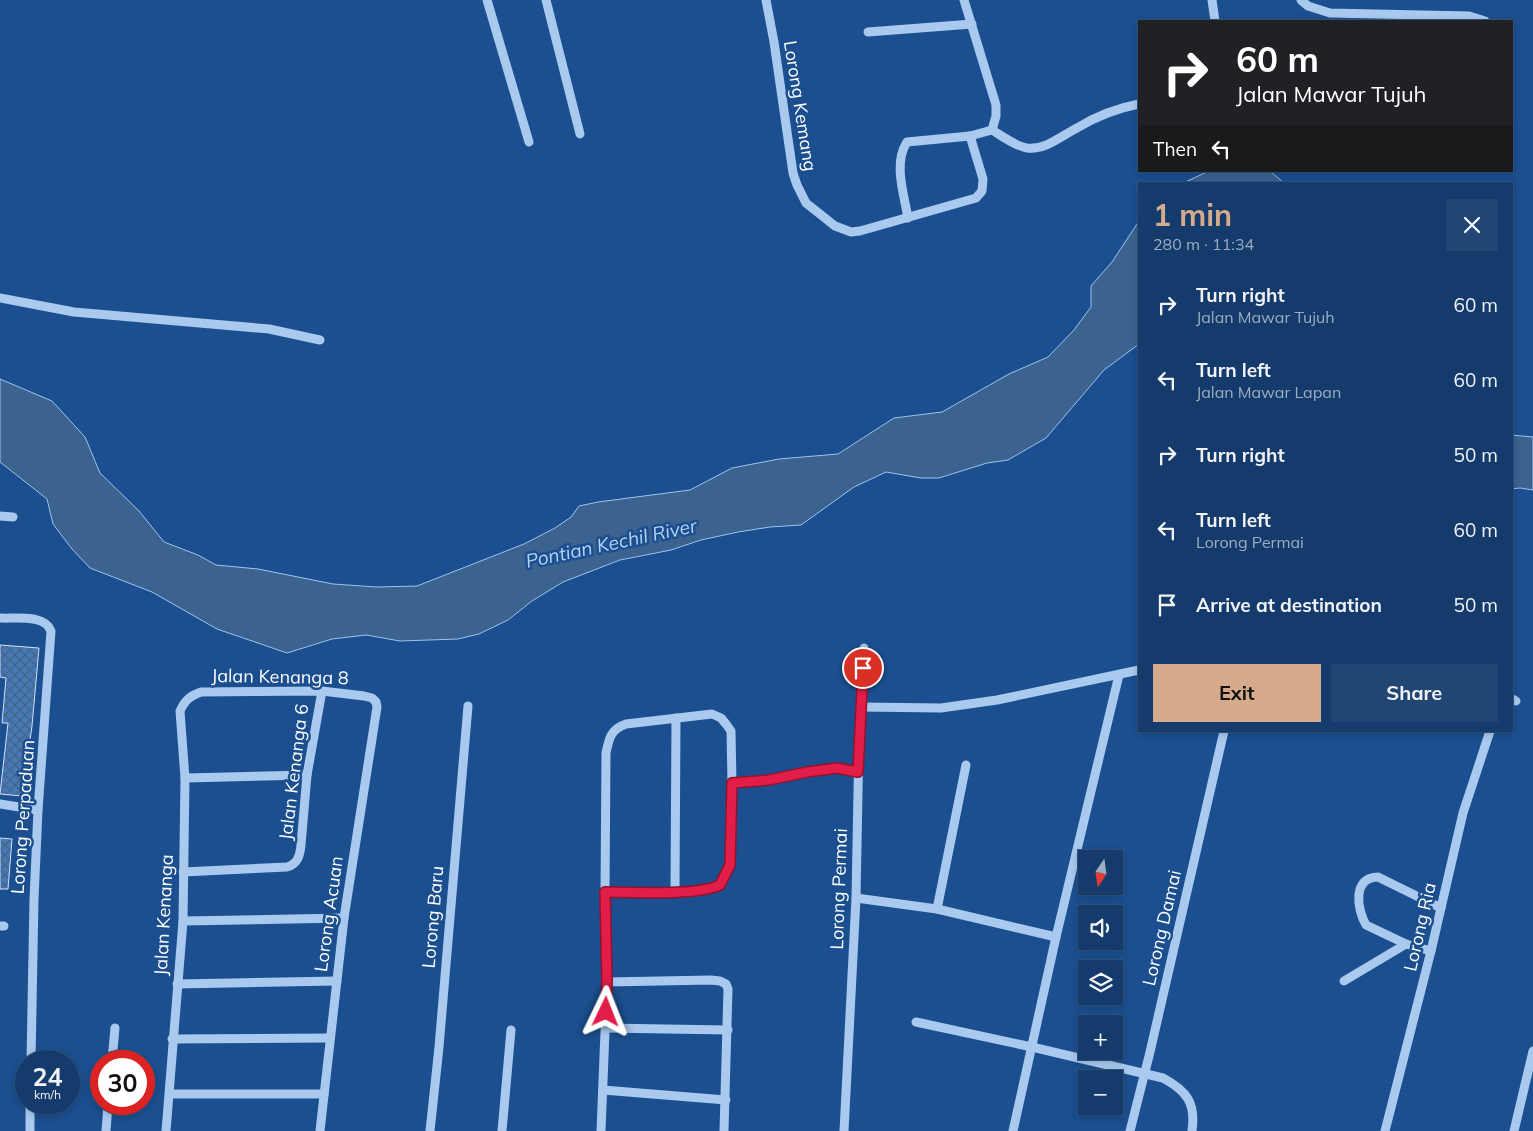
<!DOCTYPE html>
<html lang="en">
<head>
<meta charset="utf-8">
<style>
  body { margin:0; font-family:Mulish,sans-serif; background:#214673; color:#f1f3f6; height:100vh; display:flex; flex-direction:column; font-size:19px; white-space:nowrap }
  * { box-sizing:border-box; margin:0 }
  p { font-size:16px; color:#9dadc1 }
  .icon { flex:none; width:28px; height:28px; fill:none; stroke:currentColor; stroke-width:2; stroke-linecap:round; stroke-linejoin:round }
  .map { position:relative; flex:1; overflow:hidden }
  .side { position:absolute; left:1138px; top:182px; width:375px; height:550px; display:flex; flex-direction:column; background:#143b6b; border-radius:0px; box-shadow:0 2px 8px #0003,0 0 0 1px #33557e }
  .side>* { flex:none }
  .guide { position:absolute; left:1138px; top:20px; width:375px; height:152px; border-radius:0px; box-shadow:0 2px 8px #0003,0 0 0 1px #33557e; background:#202124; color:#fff; overflow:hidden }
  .needle { width:32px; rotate:193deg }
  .tools { position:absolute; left:1078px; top:850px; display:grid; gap:10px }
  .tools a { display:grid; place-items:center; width:45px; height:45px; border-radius:0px; background:#143b6b; box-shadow:0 2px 8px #0003,0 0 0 1px #33557e; font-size:25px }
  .speed { position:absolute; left:15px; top:1050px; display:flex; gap:10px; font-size:25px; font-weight:700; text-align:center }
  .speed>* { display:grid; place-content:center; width:65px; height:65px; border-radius:50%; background:#143b6b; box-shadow:0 2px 8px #0003,0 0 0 1px #33557e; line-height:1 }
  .speed small { font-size:12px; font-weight:400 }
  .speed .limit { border:8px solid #d22; background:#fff; color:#111 }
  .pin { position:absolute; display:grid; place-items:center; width:42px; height:42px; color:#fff; margin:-21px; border:2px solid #fff; border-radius:50%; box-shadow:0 1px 5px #0007 }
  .me { position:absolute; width:55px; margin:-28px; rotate:2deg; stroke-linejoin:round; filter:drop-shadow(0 0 4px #0008) }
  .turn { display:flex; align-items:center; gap:18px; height:105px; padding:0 15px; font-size:22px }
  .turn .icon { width:65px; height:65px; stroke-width:2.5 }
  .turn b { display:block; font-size:35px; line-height:42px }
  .then { display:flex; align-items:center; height:48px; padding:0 15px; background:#0003; gap:10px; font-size:19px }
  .round { display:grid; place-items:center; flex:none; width:52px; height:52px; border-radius:0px; background:#214673 }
  .summary { display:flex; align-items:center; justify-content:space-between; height:85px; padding:0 15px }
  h1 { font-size:30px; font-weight:700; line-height:38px; color:#d6ab8b }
  .cta { display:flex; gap:10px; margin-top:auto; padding:10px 15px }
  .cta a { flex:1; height:58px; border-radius:0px; background:#d6ab8b; color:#111; font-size:20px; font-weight:700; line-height:58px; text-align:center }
  .cta a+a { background:#214673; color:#f1f3f6 }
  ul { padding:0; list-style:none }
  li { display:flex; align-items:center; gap:15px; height:75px; padding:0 15px }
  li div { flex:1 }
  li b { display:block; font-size:19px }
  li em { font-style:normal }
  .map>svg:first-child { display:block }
  .water { fill:#3c6290; stroke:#9cc4f0 }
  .building { fill:url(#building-cross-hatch); stroke:#cfe3fa }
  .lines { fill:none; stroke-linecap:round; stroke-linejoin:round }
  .minor { stroke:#a9c9ee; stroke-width:9 }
  .route-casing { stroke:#92132f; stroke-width:12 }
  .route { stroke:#e11d48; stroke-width:9 }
  .labels { text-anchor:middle; stroke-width:5; stroke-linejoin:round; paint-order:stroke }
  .street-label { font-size:18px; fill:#fff; stroke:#1b4f8f }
  .water-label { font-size:19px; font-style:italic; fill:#b5d3f5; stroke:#1b4f8f }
</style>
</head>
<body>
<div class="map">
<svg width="1533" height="1131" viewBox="0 0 1533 1131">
  <defs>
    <pattern id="building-cross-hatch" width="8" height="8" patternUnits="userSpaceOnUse" patternTransform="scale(1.25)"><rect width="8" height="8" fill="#4478b7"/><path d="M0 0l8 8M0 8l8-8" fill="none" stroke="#486282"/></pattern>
  </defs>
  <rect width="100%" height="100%" fill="#1b4f8f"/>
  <g class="water">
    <polygon points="1209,171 1270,171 1285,184 1181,184"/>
    <polygon points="1139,221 1139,344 1104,370 1046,438 1008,460 987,463 939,478 921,478 886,472 854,487 801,525 770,527 738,532 701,540 671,550 620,560 563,582 532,601 508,620 479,634 458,639 400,641 366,635 332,639 287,653 217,629 152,592 90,568 72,549 53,524 47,499 0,462 0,379 52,401 85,437 100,473 139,511 164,542 198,555 216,565 258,569 333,584 377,587 417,586 524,544 555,528 571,517 579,506 598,502 690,490 732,468 779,459 838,454 894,418 942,412 1009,374 1048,357 1074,330 1091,307 1091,286 1112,262"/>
    <polygon points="1511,435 1533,437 1533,490 1520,488 1511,489"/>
  </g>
  <g class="building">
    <polygon points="0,645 39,648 32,726 22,796 0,794 8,723 2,723 6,678 0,677"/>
    <polygon points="0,838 12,839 8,889 0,889"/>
  </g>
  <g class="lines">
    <g class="minor">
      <polyline points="487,0 529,142"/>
      <polyline points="546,0 580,134"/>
      <polyline points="766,0 774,42 793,173 797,185 806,203 835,226 851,232 860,231 976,198 982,191 983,179 970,136"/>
      <polyline points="964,0 996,105 996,116 992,130"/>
      <polyline points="1212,0 1215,21"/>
      <polyline points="1301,0 1308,6 1330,13 1469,16 1485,21"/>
      <polyline points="868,32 972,24"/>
      <path d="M992,130C1002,136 1015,146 1027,148C1046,150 1061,136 1077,128C1095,117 1118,108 1139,104"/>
      <path d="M908,218C904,194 893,163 907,142L970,136L992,130"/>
      <polyline points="0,298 74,312 269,329 320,340"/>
      <polyline points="0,516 13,517"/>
      <path d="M0,618C15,619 45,614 51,631L38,810L34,899L31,1061"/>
      <polyline points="1511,698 1516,701"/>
      <polyline points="861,707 941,708 997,700 1139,670"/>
      <polyline points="185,778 307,775"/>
      <polyline points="732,783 769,780 807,772 837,768 858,772"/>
      <polyline points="0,804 38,810"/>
      <path d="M183,872L287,867C298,864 300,855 301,845L307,775L322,691"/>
      <polyline points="675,891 676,718"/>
      <polyline points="856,898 937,909 1056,937"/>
      <polyline points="937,909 966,765"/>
      <polyline points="183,921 344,918"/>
      <polyline points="0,926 4,926"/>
      <path d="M1406,944L1366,925C1357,910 1352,877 1378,877L1441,908"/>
      <polyline points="1344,981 1406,944 1431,951"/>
      <polyline points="607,982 711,980 720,981 726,984 728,989 724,1131"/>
      <polyline points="177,984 337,981"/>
      <path d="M916,1022L1032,1047L1163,1078C1187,1091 1196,1103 1192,1131"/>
      <polyline points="606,1028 728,1030"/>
      <polyline points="172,1039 329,1038"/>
      <polyline points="112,1061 115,1028"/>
      <polyline points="603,1090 726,1100"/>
      <polyline points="170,1094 324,1094"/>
      <polyline points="30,1131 30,1104"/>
      <polyline points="106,1131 108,1104"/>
      <path d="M166,1131L183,921L185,778L180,711C185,700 190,696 201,692L322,691L364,696L372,698L376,702L377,707L344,918L320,1131"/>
      <polyline points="430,1131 439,1047 468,706"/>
      <polyline points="502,1131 511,1030"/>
      <path d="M601,1131L607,982L605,892L606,753C609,738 611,729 626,724L712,714L721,718L726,724L731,731L732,783L730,865C728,871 725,881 720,885C708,894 624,892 605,892"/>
      <polyline points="844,1131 856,898 859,739 864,648"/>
      <polyline points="1013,1131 1056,937 1119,675"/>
      <polyline points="1130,1131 1150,1052 1224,731"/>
      <polyline points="1385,1131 1431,951 1463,813 1490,731"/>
      <polyline points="1514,1131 1533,1051"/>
    </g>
  </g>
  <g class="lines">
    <defs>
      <path id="route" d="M606,1012L607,982L605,892C634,892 696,896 720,885L730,865L732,783L769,780L807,772L837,768L858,772L863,668"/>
    </defs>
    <use href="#route" class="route-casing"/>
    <use href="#route" class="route"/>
  </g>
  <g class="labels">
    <g class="street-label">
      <text transform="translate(800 106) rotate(81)" y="6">Lorong Kemang</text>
      <text transform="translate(280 677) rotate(1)" y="6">Jalan Kenanga 8</text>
      <text transform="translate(294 772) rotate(-83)" y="6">Jalan Kenanga 6</text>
      <text transform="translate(23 817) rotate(-86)" y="6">Lorong Perpaduan</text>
      <text transform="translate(839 889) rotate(-88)" y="6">Lorong Permai</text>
      <text transform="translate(329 914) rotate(-82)" y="6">Lorong Acuan</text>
      <text transform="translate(164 915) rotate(-87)" y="6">Jalan Kenanga</text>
      <text transform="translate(433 917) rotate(-85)" y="6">Lorong Baru</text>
      <text transform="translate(1420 927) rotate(-77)" y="6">Lorong Ria</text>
      <text transform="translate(1162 928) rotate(-77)" y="6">Lorong Damai</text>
    </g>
    <g class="water-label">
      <text transform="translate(611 543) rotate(-12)" y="7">Pontian Kechil River</text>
    </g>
  </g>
</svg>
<div class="tools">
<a><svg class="needle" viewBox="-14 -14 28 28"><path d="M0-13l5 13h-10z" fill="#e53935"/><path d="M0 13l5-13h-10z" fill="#9dadc1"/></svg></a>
<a><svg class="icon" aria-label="sound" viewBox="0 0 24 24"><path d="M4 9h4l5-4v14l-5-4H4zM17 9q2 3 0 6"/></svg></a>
<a><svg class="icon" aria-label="layers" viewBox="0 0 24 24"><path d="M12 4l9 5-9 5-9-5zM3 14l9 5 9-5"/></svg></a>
<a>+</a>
<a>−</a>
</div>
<div class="speed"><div>24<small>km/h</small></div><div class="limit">30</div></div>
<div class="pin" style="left:863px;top:668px;background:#d93025"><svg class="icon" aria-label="arrive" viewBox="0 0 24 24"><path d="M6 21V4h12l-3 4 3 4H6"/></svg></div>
<svg class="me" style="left:606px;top:1012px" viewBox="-20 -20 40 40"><path d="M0-17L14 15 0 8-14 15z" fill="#e11d48" stroke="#fff" stroke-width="4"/></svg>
<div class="guide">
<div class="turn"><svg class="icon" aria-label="right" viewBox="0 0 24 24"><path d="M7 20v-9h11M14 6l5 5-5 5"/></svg><div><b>60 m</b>Jalan Mawar Tujuh</div></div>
<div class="then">Then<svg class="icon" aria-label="left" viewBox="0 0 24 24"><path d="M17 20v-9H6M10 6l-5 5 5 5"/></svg></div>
</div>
<section class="side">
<div class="summary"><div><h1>1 min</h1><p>280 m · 11:34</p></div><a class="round"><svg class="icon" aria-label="close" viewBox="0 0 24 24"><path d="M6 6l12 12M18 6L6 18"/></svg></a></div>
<ul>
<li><svg class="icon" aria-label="right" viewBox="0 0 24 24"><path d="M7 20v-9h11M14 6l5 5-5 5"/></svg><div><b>Turn right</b><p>Jalan Mawar Tujuh</p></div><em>60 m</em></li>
<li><svg class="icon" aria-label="left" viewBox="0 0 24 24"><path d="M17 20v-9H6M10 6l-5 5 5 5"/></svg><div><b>Turn left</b><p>Jalan Mawar Lapan</p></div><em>60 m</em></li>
<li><svg class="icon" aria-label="right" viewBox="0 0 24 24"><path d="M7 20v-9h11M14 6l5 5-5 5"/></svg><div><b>Turn right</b></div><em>50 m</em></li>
<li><svg class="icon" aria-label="left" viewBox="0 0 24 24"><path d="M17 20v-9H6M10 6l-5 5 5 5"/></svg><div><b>Turn left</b><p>Lorong Permai</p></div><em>60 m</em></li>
<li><svg class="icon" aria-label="arrive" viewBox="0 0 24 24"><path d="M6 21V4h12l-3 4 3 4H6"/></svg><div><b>Arrive at destination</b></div><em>50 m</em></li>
</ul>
<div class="cta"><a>Exit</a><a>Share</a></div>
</section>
</div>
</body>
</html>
